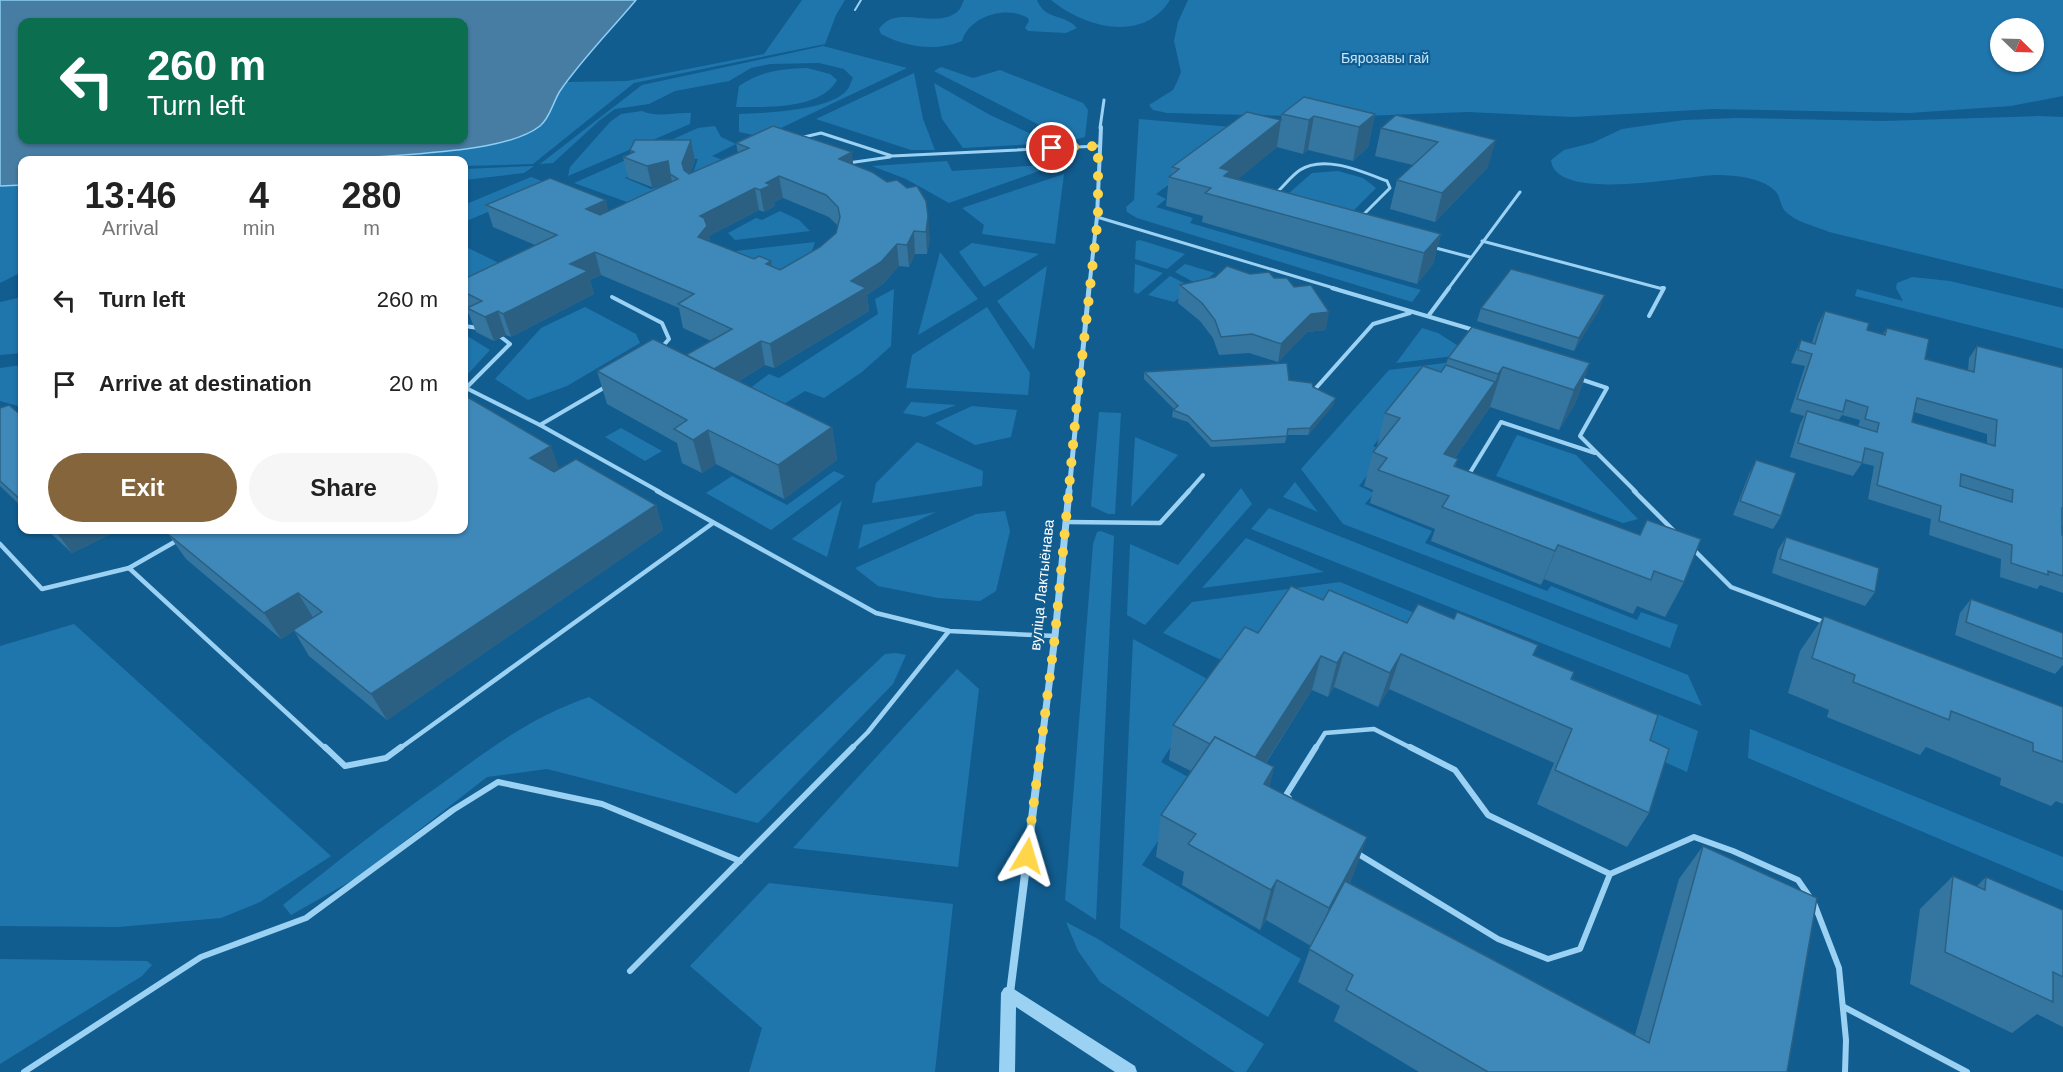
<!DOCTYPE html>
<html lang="en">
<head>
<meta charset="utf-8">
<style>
  body { margin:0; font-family:Helvetica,sans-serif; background:#f6f6f6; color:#222; height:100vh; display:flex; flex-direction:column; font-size:22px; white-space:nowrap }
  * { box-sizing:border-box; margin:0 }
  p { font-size:20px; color:#767676 }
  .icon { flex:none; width:33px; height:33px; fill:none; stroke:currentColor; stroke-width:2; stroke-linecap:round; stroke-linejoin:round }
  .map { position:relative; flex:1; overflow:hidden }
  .sheet { position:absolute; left:18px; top:156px; width:450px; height:378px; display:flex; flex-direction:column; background:#fff; border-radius:12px; box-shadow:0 2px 4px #0004 }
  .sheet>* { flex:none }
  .top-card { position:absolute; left:18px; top:18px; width:450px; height:126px; border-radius:12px; box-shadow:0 2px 4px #0004; background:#0b6e4f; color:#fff; overflow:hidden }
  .needle { width:39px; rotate:113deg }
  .controls { position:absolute; left:1990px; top:18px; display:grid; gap:12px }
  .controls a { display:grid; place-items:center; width:54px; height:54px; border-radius:50%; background:#fff; box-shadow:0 2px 4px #0004; font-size:30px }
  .pin { position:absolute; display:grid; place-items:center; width:51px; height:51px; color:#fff; margin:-26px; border:3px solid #fff; border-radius:50%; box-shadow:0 2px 6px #0007 }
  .me { position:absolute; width:66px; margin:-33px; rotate:7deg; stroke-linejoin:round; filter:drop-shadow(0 0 4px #0008) }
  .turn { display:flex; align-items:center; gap:21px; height:126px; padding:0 30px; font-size:27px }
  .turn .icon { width:78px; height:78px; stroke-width:2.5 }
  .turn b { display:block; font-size:42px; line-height:51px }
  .eta { display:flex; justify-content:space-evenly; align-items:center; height:102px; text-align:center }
  .eta b { font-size:36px; font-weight:600; line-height:42px }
  .primary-button { display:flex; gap:12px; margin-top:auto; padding:12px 30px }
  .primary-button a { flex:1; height:69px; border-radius:36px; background:#85653c; color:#fff; font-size:24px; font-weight:600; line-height:69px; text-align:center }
  .primary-button a+a { background:#f6f6f6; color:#222 }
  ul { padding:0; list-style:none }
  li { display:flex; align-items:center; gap:18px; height:84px; padding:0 30px }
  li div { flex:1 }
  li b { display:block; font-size:22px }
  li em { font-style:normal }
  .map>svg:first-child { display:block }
  .green { fill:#1f76ad; fill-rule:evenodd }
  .water { fill:#477da3; stroke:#8ccef6; stroke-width:1.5; fill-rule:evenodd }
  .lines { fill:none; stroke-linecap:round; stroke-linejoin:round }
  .service-far4 { stroke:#9bd1f3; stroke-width:2 }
  .service-far3 { stroke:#9bd1f3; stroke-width:3 }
  .service-far2 { stroke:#9bd1f3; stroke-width:4 }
  .service-far1 { stroke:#9bd1f3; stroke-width:4.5 }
  .service { stroke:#9bd1f3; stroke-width:6 }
  .minor-far4 { stroke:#9bd1f3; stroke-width:3 }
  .minor-far3 { stroke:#9bd1f3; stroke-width:4 }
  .minor-far2 { stroke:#9bd1f3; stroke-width:5 }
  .minor-far1 { stroke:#9bd1f3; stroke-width:7 }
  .minor { stroke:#9bd1f3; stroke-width:8 }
  .tertiary { fill:#9bd1f3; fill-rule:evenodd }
  .wall { fill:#3576a0; fill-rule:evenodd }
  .shaded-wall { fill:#2b6082 }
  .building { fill:#3e89ba; stroke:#2b6082; stroke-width:1.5; fill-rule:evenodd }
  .route { stroke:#ffd54a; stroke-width:10; stroke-dasharray:0 18 }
  .labels { text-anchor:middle; stroke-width:4.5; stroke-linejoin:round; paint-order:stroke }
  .far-park-label { font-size:14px; fill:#c2e6fd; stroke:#115d90 }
  .street-label { font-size:15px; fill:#fff; stroke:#115d90 }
</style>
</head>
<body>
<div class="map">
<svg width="2063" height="1072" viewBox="0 0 2063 1072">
  <rect width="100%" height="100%" fill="#115d90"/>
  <g class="green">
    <path d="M802,0H845L836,15L825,44L634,83L533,164L464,166V160H335C383,156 504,154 540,126C550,117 557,94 566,82L627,81L764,54Z"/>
    <path d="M964,0H1037C1045,21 1064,13 1077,28L1066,33L1028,31L1025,28L1029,21L1028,18C1007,5 969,16 962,41C935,52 906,47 881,34L879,29C896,3 935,30 957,12C961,9 962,4 964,0Z"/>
    <path d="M1051,0H1170C1143,43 1085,28 1051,0Z"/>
    <path d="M1188,0H2063V96L2011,106L1909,113L1713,109L1573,117L1468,112L1336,117L1167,113L1153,110L1149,105L1173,90L1177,82L1181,72L1174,41L1178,22ZM2001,28H2034V62H2001Z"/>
    <path d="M823,46L907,68L762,137L739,132V114C764,113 830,111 847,90C850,87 851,81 853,78L844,69L819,63L770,64L751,68L729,81L675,91L649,104L615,109L600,120L553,163L540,164L642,85Z"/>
    <polygon points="941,67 973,78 1000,70 1083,103 1088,110 1085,137 1071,141 934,71"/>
    <path d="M807,68L830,74L837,80C821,110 765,107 736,107L739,86C761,71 781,69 807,68Z"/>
    <polygon points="914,73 923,119 935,150 911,150 816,119"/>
    <polygon points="934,83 990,115 1051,143 963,148 942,119"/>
    <path d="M642,111C658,118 674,112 691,113L690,124L568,176L570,167L610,122L621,114Z"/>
    <path d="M2039,116L2063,117V289L1829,232C1815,226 1795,222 1784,210C1781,205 1780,198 1777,193C1765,178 1736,175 1717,175C1688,175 1555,204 1551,160L1564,150L1592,143L1622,129L1684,120L1738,118L1883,121Z"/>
    <polygon points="1139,119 1279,131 1240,133 1156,194 1166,199 1156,207 1193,218 1190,223 1421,290 1412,302 1137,218 1127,212 1126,207 1134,200"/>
    <polygon points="715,126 721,137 736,144 712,156 746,169 693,173 698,159 638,159 635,173 625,178 651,189 669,183 670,191 644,208 574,183 698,128"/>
    <polygon points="947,161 952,171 1059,164 949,203 906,179 872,166"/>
    <polygon points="534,166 524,173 464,180 464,169"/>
    <polygon points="1338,171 1363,178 1376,188 1345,219 1280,201 1312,173"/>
    <polygon points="1064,174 1055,244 982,234 984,225 962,208"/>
    <polygon points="531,177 552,185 464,222 464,205"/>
    <polygon points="22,185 22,272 0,283 0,186"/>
    <polygon points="780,211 799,220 810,231 735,240 728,233 756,218 762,220"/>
    <polygon points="1140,240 1185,254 1167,269 1135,259 1136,241"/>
    <polygon points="815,242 810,256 782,277 734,255 736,251"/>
    <polygon points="972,243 1039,254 984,287 959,252"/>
    <polygon points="464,246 499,263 464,279"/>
    <polygon points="940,252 978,299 918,335"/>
    <polygon points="1135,264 1163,273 1138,294 1134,292"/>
    <polygon points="1185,264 1215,273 1199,285 1175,272"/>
    <polygon points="1047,266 1034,350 997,301"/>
    <polygon points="1170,276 1192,287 1174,302 1148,295"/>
    <polygon points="1912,277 1950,281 2063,308 2063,349 1855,296 1857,289 1903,301 1896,288 1897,283"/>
    <polygon points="894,289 891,346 862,372 824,398 805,391 774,410 745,392 769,374 779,378 878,314 875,299"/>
    <polygon points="22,297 22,353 0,355 0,302"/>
    <polygon points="585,307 636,334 640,343 567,386 528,400 495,379 541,328"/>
    <polygon points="987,307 1030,373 1028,395 906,388 912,355"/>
    <polygon points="1422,328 1438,333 1471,354 1396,363"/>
    <polygon points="464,334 490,350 466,376 464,375"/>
    <polygon points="1461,361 1414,396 1373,446 1385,452 1359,486 1374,493 1365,504 1432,531 1425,543 1547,591 1551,586 1637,620 1641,612 1678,625 1670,648 1343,524 1301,469 1389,370"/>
    <polygon points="22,365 22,407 0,401 0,368"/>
    <polygon points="911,402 956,405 925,417 903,413"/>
    <polygon points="972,406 1017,410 1011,437 975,445 935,423"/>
    <polygon points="1099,412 1121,413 1115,514 1108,514 1091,506"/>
    <polygon points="621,428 662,451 645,461 605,437"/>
    <polygon points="1517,435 1576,455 1638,519 1623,523 1496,476"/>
    <polygon points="1135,437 1178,455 1131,507"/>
    <polygon points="917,442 983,471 982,486 872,503 876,483"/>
    <polygon points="834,471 845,476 771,530 706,493 732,476 787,505"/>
    <polygon points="1295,482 1318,512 1283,497"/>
    <polygon points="1241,488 1252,504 1145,625 1127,615 1130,544 1178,565"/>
    <polygon points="842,501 827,557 792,539"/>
    <polygon points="1269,508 1688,675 1702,706 1251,529"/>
    <polygon points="1005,511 1010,531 996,591 980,601 938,598 878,586 855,568 976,514"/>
    <polygon points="936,512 858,549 863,525"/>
    <polygon points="1101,531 1114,536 1096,920 1065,900 1093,544 1097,532"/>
    <polygon points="1246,538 1324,572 1202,588"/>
    <polygon points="1340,582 1698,731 1687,772 1651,756 1654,742 1574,707 1230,664 1163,633 1192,602"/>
    <polygon points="74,624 331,856 260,902 221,918 118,927 0,926 0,646"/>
    <polygon points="1133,639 1213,682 1161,762 1197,782 1142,865 1301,959 1268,1017 1120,928"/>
    <path d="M896,653L906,655L893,684L758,823L547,769L487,777L360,876L291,915L283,905C335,863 386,823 440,785C491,748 529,718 589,697L736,794L885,654Z"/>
    <polygon points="957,669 979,689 958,867 793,848"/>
    <polygon points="1750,729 2063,857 2063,891 1748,758"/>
    <polygon points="769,883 953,904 935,1072 749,1072 762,1028 690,966"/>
    <polygon points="1066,922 1098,939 1264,1044 1246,1072 1235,1072 1100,982 1078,951"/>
    <polygon points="0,959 147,961 152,965 142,976 0,1064"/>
  </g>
  <path class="water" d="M0,0H636C611,30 582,59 560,91C553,102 550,118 540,126C513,147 450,151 417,154C286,165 154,160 22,160V185L0,186ZM22,22H464V140H22Z"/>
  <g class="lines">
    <polyline class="service-far4" points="855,10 861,0"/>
    <g class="service-far3">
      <polyline points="800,138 821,133 892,156 1098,146"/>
      <polyline points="848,163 890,157"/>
      <path d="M1276,193C1284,186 1291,176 1300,170C1324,154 1363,172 1387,181L1390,188L1361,217"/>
      <polyline points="1097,217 1337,289"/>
      <polyline points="1482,241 1663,289"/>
      <polyline points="1432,247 1470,257"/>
      <polyline points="1448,289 1520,192"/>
    </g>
    <g class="service-far2">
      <polyline points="1332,288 1474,330"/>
      <polyline points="612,297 662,323 669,339 662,347"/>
      <polyline points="1429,315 1449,288"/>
      <polyline points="1649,316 1664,288 1662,288"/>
      <polyline points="464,326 479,328"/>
      <polyline points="1580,379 1607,388 1580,436 1636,492"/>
      <polyline points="464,387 540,425 660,492"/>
      <polyline points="466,388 510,344 501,337"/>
      <polyline points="1316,388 1373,324 1410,313"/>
      <polyline points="540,425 607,386"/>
      <polyline points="1468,476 1501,422 1595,453"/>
      <polyline points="1188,492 1203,475"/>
    </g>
    <g class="service-far1">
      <polyline points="657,491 876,613 949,631 1055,636"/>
      <polyline points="1634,491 1676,533"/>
      <polyline points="1067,522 1160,523 1189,491"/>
      <polyline points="178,540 129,568 326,749"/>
      <polyline points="0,544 42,589 129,568"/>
      <polyline points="1693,549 1731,587 1824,622"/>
      <polyline points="399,749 713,523"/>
      <polyline points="851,749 868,732 949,631"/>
      <polyline points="1315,749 1325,733 1374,729 1413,749"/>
    </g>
    <g class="service">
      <polyline points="325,747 345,766 386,758 401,747"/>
      <polyline points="1410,747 1455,770 1488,815 1610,874"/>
      <polyline points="1289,798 1286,795 1316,747"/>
      <polyline points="1355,852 1498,939 1548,959 1580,949 1610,874 1694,837 1733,851 1798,880 1809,896"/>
      <polyline points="1814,903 1839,968 1846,1040 1845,1072"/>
      <polyline points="630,971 853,747"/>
      <polyline points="1844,1007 1967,1072"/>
      <polyline points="24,1072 201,957 306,918 453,810 498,782 602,804 740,861"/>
    </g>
    <polyline class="minor-far4" points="1100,128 1104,100"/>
    <polyline class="minor-far3" points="1089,289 1097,217 1101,127"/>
    <polyline class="minor-far2" points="1069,492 1089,288"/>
    <polyline class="minor-far1" points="1041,749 1055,636 1069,491"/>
    <polyline class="minor" points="1010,993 1041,747"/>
    <polygon class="tertiary" points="1009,986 1135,1066 1137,1072 1115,1072 1016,1007 1015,1072 999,1072 1001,993 1004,988"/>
  </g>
  <g class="wall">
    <polygon points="1282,114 1375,114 1368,147 1353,161 1308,150 1303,154 1277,147 1238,179 1441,234 1433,264 1417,284 1202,222 1203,216 1166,206 1169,177 1171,175 1172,167 1281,120"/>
    <polygon points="1396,115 1488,167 1435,222 1390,209 1397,180 1413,165 1375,156 1381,128"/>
    <path d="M736,143L853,165L887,182L897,180L930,238L927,254H915L909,267L899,266L883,284L867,295L869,311L774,368L765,365L739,381L832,427L837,460L784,499L716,464L702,473L682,463L677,443L607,404L597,371L686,355L711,341L683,328L679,308L601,275L590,280L594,294L511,337L506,335L494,341L476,332L469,314L464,311V279L535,245L493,227L486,205L609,211L672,182L652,187L628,178L623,157L631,153L630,150L695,161L690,174L738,153ZM783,198L829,217L838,226L836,233L820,247L780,270L710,242L709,236L759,210L764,212L775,206L774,202Z"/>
    <polygon points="1250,274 1274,278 1326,330 1307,332 1278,362 1249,353 1219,355 1213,338 1200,321 1178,303 1180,285"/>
    <polygon points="1481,308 1600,308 1574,351 1477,321"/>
    <path d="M1825,311L1867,330L1883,334L1887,328L1925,359L1968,370L1969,358L1977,346L2063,368V525H2062V535L2063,536V593L2040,585L2037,589L2000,577L2001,559L1929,535L1931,519L1868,499L1874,466L1862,463L1853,476L1790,457L1800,424L1804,416L1790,412L1805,366L1791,363L1795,353L1801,340L1812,343L1818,324ZM1914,412L1987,434V444L1912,422ZM1842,415L1860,420L1858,427L1838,421Z"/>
    <polygon points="1448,358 1590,363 1575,404 1559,430 1490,407 1455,458 1456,467 1684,582 1665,617 1637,606 1633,614 1544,579 1541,585 1431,541 1435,529 1370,503 1373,490 1364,486 1373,452 1377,446 1385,413 1441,372 1446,365"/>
    <polygon points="1144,372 1289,380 1334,404 1308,435 1287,435 1285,443 1211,447 1188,422 1172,417 1173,410 1174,409 1144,379"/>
    <polygon points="0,408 22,416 22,507 0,486"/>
    <polygon points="1756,460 1781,516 1773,529 1733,515 1749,474"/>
    <polygon points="560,469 656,505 663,530 387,720 309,656 294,631 281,639 186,559 168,534"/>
    <polygon points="47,530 119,530 72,553"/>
    <polygon points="1786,537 1875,592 1865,606 1772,573 1778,550"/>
    <polygon points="1971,599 2063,633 2063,665 2055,674 1955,635 1960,613"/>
    <polygon points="1323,600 1407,623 1533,655 1571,679 1650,740 1649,813 1627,847 1537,804 1554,763 1389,689 1378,707 1334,687 1328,697 1312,690 1266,763 1274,767 1269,787 1367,837 1350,883 1635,1035 1679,879 1703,846 1787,1072 1419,1072 1334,1021 1340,1006 1298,982 1311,946 1266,920 1260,930 1182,885 1184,872 1156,857 1161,815 1191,771 1169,760 1173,725 1258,633"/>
    <polygon points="1824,616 2063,707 2063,804 2056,801 2051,806 2000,785 2001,778 1926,747 1920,755 1827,717 1829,710 1788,693 1800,651"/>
    <polygon points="1953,876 1977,886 1986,877 2063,910 2063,1027 2037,1014 2012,1033 1910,984 1920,909"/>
  </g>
  <g class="shaded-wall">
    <polygon points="1375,114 1368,147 1353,161 1359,127"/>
    <polygon points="1314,116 1308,150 1303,154 1309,120"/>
    <polygon points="1281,120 1277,147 1217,197 1220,168"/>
    <polygon points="691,140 695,161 686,184 682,163"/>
    <polygon points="1496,140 1488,167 1435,222 1442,193"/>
    <polygon points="852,152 854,173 839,159"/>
    <polygon points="668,161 672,182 652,187 647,166"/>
    <polygon points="779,176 783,198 774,202 775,206 764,212 760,190 766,183"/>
    <polygon points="755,188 759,210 709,236 711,248 698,237 700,216"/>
    <polygon points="606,200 611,222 586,209"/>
    <polygon points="928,216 930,238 927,254 926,232"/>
    <polygon points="914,231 915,254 909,267 907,245"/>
    <polygon points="1441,234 1433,264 1417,284 1424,253"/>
    <polygon points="897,244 899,266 883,284 867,295 869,311 774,368 770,344"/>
    <polygon points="595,252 601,275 590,280 594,294 511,337 503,314 570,264"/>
    <polygon points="771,261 775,284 766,264"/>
    <polygon points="1605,295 1600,308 1574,351 1579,338"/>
    <polygon points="498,311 506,335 494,341 485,317"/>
    <polygon points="1329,312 1326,330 1307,332 1278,362 1281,344 1311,314"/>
    <polygon points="761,341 765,365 714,396 709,372"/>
    <polygon points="1590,363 1575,404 1559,430 1574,390"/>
    <polygon points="1503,367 1490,407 1434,488 1444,454 1495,382 1498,374"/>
    <polygon points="1336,398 1334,404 1308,435 1310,428"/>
    <polygon points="832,427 837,460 784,499 778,465"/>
    <polygon points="708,430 716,464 702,473 693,440"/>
    <polygon points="551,446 560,471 539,483 530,458"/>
    <polygon points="656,505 663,530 387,720 371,694"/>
    <polygon points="64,530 119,530 72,553 57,533"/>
    <polygon points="1558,545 1544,579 1541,585 1555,551"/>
    <polygon points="298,593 314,619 281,639 264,613"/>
    <polygon points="1344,652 1334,687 1328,697 1337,663"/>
    <polygon points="1401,654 1389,689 1378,707 1390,673"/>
    <polygon points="1321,656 1312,690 1243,798 1251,764"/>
    <polygon points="1274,767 1264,809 1264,784"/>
    <polygon points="1367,837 1352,878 1315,948 1329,908"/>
    <polygon points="1277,880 1266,920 1260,930 1271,890"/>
  </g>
  <g class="building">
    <polygon points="1304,97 1375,114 1359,127 1314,116 1309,120 1282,114"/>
    <polygon points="1247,112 1281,120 1220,168 1230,171 1224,176 1441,234 1424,253 1205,193 1211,188 1169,177 1179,169 1172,167"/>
    <polygon points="1396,115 1496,140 1442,193 1397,180 1438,142 1381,128"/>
    <path d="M773,126L852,152L839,159L872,172L887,182L897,180L907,188L917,186L926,201L928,216L926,232L914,231L907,245L897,244L881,262L851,281L866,288L770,344L761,341L714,369L686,355L732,329L678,304L694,294L595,252L570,264L588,271L503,314L498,311L485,317L467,308L482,301L464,292V279L557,235L486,205L550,178L606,200L586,209L600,215L678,179L670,174L668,161L647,166L623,157L634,152L630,150L635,140H691L682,163L684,170L689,174L749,148L736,143ZM779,176L826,195L838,207L840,217L836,233L820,247L780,270L766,264L771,261L759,256L754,259L698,237L707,226L704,218L700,216L755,188L760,190L771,185L766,183Z"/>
    <polygon points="1227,266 1250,274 1269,272 1274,278 1287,278 1294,287 1311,285 1329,312 1311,314 1281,344 1252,334 1221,337 1215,320 1202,303 1180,285 1215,277"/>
    <polygon points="1511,269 1605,295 1579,338 1481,308"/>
    <path d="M1825,311L1869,323L1867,330L1885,335L1887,328L1929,339L1925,359L1974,372L1977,346L2063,368V508H2062V535L2063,536V576L2048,571V575L2011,563L2012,545L1939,521L1941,506L1877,485L1883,453L1865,448L1862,463L1798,443L1807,411L1877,432L1879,423L1865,419L1868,407L1846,400L1843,412L1797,399L1812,354L1798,350L1801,340L1815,344ZM1917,398L1997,420L1995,446L1912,422ZM1961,474L2013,490L2012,502L1960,486Z"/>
    <polygon points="1472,327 1590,363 1574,390 1503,367 1498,374 1448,358"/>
    <polygon points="653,339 832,427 778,465 708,430 693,440 674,429 687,420 597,371"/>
    <polygon points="1287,363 1289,380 1312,383 1313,387 1336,398 1310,428 1288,429 1287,436 1212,441 1188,416 1173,410 1178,406 1144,372"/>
    <polygon points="1446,365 1495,382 1444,454 1458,459 1454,466 1640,535 1647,520 1701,539 1684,582 1654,571 1651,580 1558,545 1555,551 1442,507 1449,496 1378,470 1387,458 1373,452 1400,418 1385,413 1423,366 1441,372"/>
    <polygon points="464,395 551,446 530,458 554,472 576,459 656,505 371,694 293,630 322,612 298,593 264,613 168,534 177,530 464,530"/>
    <polygon points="9,405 22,416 22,501 0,481 0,408"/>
    <polygon points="1756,460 1796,473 1781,516 1740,501"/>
    <polygon points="53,530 64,530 57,533"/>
    <polygon points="1786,537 1879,568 1875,592 1780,559"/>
    <polygon points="1291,586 1323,600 1329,590 1407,623 1418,604 1454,619 1457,612 1538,645 1533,655 1574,672 1571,679 1658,715 1650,740 1669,749 1649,813 1555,770 1572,729 1401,654 1390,673 1344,652 1337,663 1321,656 1255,758 1215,737 1210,744 1173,725 1245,627 1258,633"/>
    <polygon points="1971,599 2063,633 2063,659 1966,622"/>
    <polygon points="1824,616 2063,707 2063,762 2033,751 2033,743 1951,711 1949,720 1853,682 1855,675 1812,658"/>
    <polygon points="1215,737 1274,767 1264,784 1367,837 1329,908 1277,880 1271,890 1188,844 1196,834 1161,815"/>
    <polygon points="1703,846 1817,898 1787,1072 1488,1072 1346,990 1353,975 1309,949 1345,881 1649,1043"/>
    <polygon points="1953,876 1985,890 1986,877 2063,910 2063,977 2053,972 2053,1002 1945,952"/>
  </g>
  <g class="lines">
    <polyline class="route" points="1027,856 1055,636 1077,403 1098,217 1098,146 1052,148"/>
  </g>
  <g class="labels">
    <g class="far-park-label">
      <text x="1385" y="63">Бярозавы гай</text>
    </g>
    <g class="street-label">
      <text transform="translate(1042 585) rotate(-84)" y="5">вуліца Лактыёнава</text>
    </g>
  </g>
</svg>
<div class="controls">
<a><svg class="needle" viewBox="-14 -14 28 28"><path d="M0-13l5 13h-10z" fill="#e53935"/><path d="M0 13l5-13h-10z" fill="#767676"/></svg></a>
</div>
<div class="pin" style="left:1052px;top:148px;background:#d93025"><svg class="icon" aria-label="arrive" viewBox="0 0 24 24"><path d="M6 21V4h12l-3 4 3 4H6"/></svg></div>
<svg class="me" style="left:1027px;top:856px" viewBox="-20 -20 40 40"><path d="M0-17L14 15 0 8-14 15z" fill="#ffd54a" stroke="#fff" stroke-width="4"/></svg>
<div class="top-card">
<div class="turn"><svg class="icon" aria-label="left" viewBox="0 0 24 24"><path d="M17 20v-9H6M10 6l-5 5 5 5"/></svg><div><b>260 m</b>Turn left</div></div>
</div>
<section class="sheet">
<div class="eta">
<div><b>13:46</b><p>Arrival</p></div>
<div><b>4</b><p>min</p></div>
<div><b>280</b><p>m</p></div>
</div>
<ul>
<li><svg class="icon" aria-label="left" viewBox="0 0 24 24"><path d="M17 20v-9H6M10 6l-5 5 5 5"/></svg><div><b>Turn left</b></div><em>260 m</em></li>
<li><svg class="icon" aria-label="arrive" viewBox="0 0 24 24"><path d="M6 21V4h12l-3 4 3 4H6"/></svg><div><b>Arrive at destination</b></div><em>20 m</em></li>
</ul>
<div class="primary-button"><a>Exit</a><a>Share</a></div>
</section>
</div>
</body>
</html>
